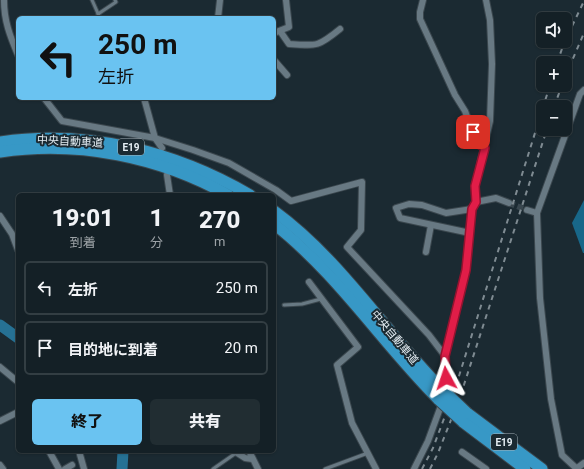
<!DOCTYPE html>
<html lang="ja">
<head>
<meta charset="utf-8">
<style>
  body { margin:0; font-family:Roboto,"Noto Sans JP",sans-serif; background:#212d32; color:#f1f3f6; height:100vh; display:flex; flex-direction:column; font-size:15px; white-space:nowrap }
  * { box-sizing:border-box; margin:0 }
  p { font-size:13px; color:#9da3a7 }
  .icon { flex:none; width:22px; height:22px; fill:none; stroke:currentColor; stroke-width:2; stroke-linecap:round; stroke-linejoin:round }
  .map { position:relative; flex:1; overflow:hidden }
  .side { position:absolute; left:16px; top:193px; width:260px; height:260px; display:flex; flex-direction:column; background:#142026; border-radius:6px; box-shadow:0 1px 3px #0004,0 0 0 1px #333e43 }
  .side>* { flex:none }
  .banner { position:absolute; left:16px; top:16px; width:260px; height:84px; border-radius:6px; box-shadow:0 1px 3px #0004,0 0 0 1px #333e43; background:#6ac3f1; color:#111; overflow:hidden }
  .fabs { position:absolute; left:536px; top:12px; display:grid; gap:8px }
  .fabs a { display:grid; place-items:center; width:36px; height:36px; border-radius:6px; background:#142026; box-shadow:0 1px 3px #0004,0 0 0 1px #333e43; font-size:20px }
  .pin { position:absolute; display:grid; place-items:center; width:34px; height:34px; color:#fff; margin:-17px; border-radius:8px; box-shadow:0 2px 6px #0006 }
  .me { position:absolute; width:44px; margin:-22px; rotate:355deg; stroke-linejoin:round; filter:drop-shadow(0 0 3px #0008) }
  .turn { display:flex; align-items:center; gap:14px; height:84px; padding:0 16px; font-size:18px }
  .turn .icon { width:52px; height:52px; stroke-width:2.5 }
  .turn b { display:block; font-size:28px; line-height:34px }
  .eta { display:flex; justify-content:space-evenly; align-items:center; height:68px; text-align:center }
  .eta b { font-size:24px; font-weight:800; line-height:28px }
  .cta { display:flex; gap:8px; margin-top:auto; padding:8px 16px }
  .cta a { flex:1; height:46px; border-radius:6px; background:#6ac3f1; color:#111; font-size:16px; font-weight:800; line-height:46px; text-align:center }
  .cta a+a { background:#212d32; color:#f1f3f6 }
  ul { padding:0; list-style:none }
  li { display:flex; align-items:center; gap:12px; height:54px; margin:0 8px 6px; padding:0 8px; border:2px solid #333e43; border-radius:6px }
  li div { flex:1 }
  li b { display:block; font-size:15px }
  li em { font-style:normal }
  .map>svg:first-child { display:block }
  .forest { fill:#186789 }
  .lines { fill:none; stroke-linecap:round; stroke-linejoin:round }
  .river { stroke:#267194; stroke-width:11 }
  .minor-tunnel { stroke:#39474f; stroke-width:6; stroke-dasharray:6 3; stroke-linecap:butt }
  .service-casing { stroke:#3b474e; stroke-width:5 }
  .minor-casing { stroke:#3b474e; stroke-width:8 }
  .motorway-casing { stroke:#3b474e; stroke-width:13 }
  .service { stroke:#687983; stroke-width:3 }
  .minor { stroke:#687983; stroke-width:6 }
  .motorway { stroke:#3798c6; stroke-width:11 }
  .rail { stroke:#7f8b92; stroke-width:2; stroke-dasharray:5 5; stroke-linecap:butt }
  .motorway-bridge-casing { stroke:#3b474e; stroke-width:13; stroke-linecap:butt }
  .motorway-bridge { stroke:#3798c6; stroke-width:11 }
  .route-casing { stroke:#92132f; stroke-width:10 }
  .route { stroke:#e11d48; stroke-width:7 }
  .labels { text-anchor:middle; stroke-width:4; stroke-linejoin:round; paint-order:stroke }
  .shield { fill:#1b2a32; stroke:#a8b3ba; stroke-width:1 }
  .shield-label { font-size:10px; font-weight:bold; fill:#e5eef4 }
  .street-label { font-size:11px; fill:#e5eef4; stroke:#1b2a32 }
</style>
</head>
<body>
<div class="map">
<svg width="584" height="469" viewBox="0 0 584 469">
  <rect width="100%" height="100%" fill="#1b2a32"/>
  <polygon class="forest" points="584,200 584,253 583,253 572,223"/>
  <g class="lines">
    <g class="river">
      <polyline points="0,325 18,338"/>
      <polyline points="122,469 123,451"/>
    </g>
    <polyline class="minor-tunnel" points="509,203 527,210"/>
    <defs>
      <g id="service">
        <polyline points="92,0 100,18"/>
        <polyline points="98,14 116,2 115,0"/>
        <polyline points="284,305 302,304 321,299"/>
        <polyline points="213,469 236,453"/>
        <polyline points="325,469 368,453"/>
      </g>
      <g id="minor">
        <path d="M4,0C4,21 10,36 18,55"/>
        <polyline points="423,0 420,12 420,19 455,95 465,111 477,143 485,148"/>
        <polyline points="218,18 220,0"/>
        <path d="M280,31L289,44C317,46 318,47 340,29"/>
        <polyline points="274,33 289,27 286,0"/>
        <polyline points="274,60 287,75"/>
        <polyline points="44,98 62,121 155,138 193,150 229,163 276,190 291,201 362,182 361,230 347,247 429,335 445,356"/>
        <polyline points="144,98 155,138 162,148"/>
        <polyline points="167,175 170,195"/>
        <polyline points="476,202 496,198 509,203"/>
        <polyline points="527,210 537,213"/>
        <polyline points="0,216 12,234 18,250"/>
        <polyline points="470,233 400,218 396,208 409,204 422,205 446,213 472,209"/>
        <polyline points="426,252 431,225"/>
        <polyline points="309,282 358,347 337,365 352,423 376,469"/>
        <polyline points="0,367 18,382"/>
        <polyline points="445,394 447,386 445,356 466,270 472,209 476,202 475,186 490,121 492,64 490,20 486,0"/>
        <polyline points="0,421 18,412"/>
        <polyline points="49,451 59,469"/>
        <polyline points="79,451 84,469"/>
        <polyline points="234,451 245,458 252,459"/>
        <polyline points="249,451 258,469"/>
        <polyline points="462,452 486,469"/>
        <polyline points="0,465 3,469"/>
        <polyline points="65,469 72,465"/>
        <polyline points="414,469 428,441 442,403"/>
        <polyline points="576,469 584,463"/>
        <polyline points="577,469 562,455 551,399 540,298 537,213 580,94 584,90"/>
      </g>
      <g id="motorway">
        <path d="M0,142C86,129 175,151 250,195"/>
        <path d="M0,152C78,140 160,157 228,195"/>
        <path d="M274,211C341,260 385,332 442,389"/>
        <path d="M274,224C338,274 382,343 439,400"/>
        <polyline points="467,413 542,469"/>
        <polyline points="463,422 525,469"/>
      </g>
    </defs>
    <use href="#service" class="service-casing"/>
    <use href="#minor" class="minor-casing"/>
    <use href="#motorway" class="motorway-casing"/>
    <use href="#service" class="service"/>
    <use href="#minor" class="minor"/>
    <use href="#motorway" class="motorway"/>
    <g class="rail">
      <polyline points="557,63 564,43 584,1"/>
      <polyline points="565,77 584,33"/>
      <polyline points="554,107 562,85"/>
      <polyline points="422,469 433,448 454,392 550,85"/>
      <polyline points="430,469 438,453 460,397 547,129"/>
    </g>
    <defs>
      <g id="motorway-bridge">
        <polyline points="442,389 467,413"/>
        <polyline points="439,400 463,422"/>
      </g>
    </defs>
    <use href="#motorway-bridge" class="motorway-bridge-casing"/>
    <use href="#motorway-bridge" class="motorway-bridge"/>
  </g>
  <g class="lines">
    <defs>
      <polyline id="route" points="446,378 445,356 466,270 472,209 476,202 475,186 485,148 477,143 473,132"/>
    </defs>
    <use href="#route" class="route-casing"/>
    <use href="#route" class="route"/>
  </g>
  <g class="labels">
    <g class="shield">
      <rect x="118" y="139" width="26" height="16" rx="3"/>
      <rect x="491" y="434" width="26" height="16" rx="3"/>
    </g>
    <g class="shield-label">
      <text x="131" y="151">E19</text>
      <text x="504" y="446">E19</text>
    </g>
    <g class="street-label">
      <text transform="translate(70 141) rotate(3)" y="4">中央自動車道</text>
      <text transform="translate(395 337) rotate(50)" y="4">中央自動車道</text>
    </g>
  </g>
</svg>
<div class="fabs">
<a><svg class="icon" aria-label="sound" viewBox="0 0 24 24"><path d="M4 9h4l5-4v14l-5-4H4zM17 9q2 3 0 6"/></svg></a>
<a>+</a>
<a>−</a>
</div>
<div class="pin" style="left:473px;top:132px;background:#d93025"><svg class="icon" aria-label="arrive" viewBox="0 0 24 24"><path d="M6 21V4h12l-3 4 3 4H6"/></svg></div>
<svg class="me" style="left:446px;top:378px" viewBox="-20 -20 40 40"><path d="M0-17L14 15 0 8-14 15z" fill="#e11d48" stroke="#fff" stroke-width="4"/></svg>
<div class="banner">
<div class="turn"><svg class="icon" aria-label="left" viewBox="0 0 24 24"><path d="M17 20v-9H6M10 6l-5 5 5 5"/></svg><div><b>250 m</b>左折</div></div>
</div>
<section class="side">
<div class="eta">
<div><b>19:01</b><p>到着</p></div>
<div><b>1</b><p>分</p></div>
<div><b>270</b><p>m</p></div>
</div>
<ul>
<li><svg class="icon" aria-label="left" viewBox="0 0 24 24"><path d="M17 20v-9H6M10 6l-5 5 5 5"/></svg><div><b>左折</b></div><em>250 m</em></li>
<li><svg class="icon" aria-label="arrive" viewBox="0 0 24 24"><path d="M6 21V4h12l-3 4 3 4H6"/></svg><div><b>目的地に到着</b></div><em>20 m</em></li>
</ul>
<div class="cta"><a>終了</a><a>共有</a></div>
</section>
</div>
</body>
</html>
